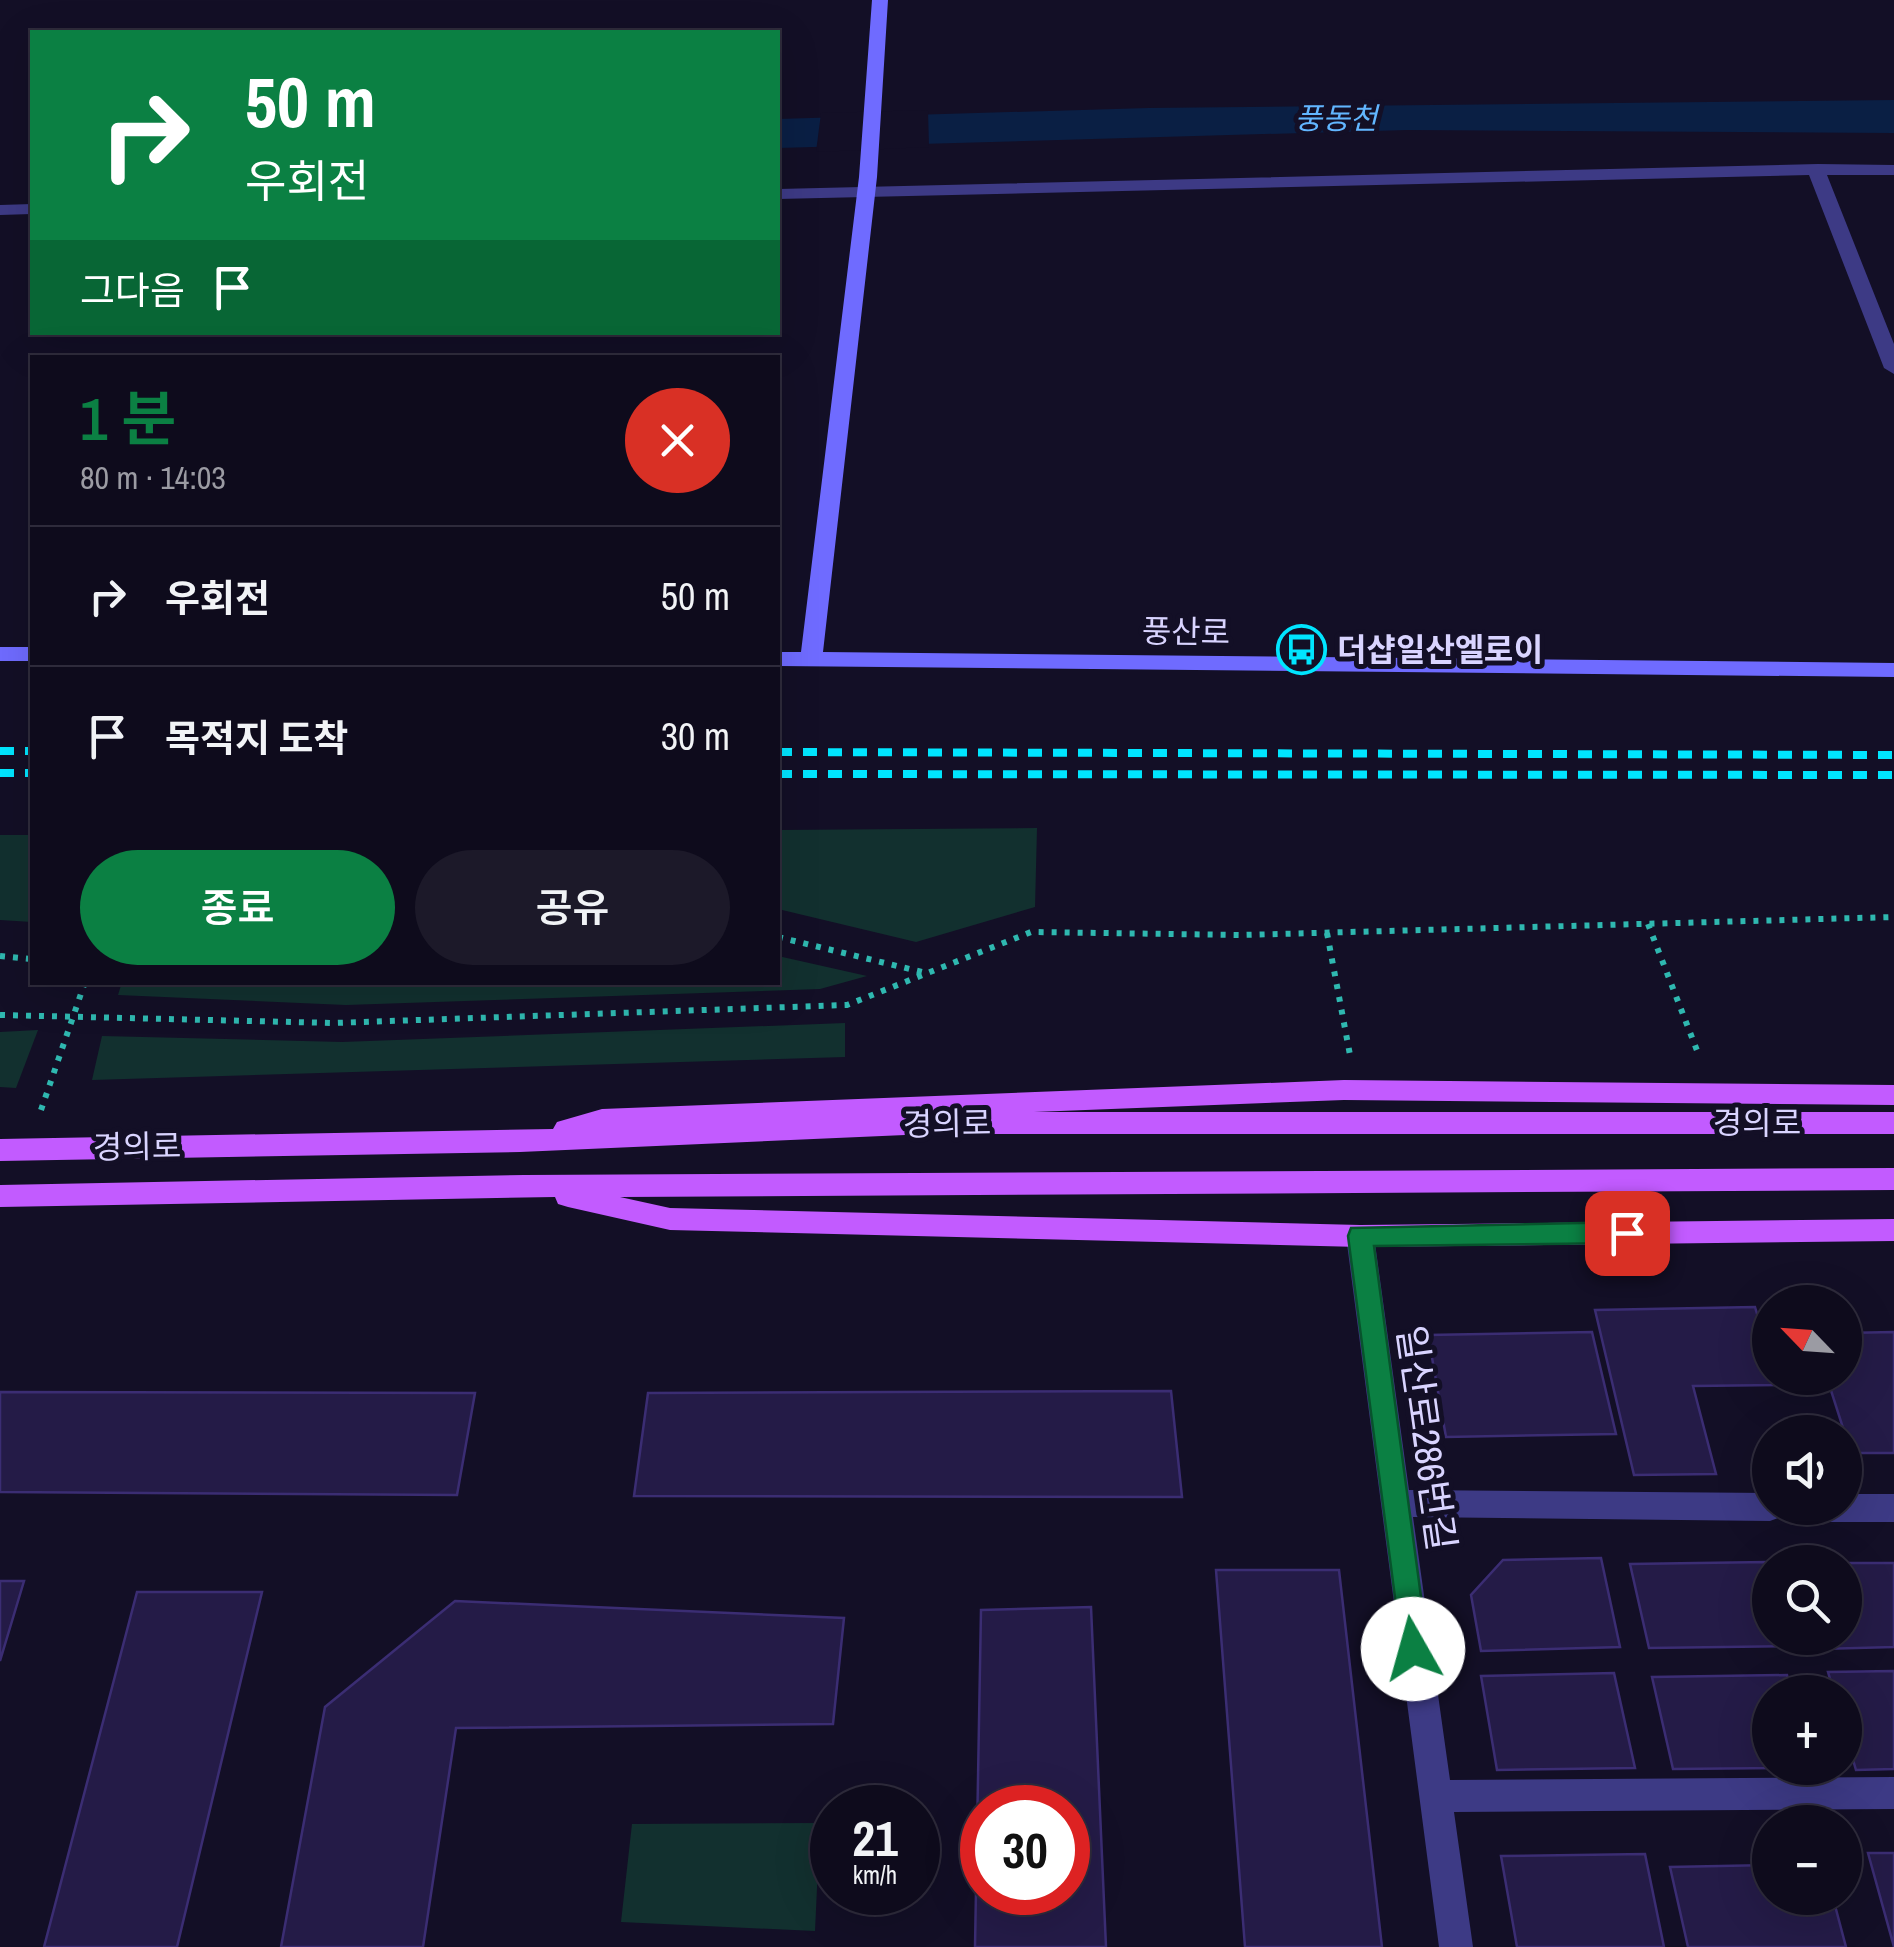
<!DOCTYPE html>
<html lang="ko">
<head>
<meta charset="utf-8">
<style>
  body { margin:0; font-family:"Archivo Narrow","Noto Sans KR",sans-serif; background:#1c1929; color:#f1f3f6; height:100vh; display:flex; flex-direction:column; font-size:38px; white-space:nowrap }
  * { box-sizing:border-box; margin:0 }
  p { font-size:32px; color:#9b9ba3 }
  .icon { flex:none; width:55px; height:55px; fill:none; stroke:currentColor; stroke-width:2; stroke-linecap:round; stroke-linejoin:round }
  .map { position:relative; flex:1; overflow:hidden }
  .drawer { position:absolute; left:30px; top:355px; width:750px; height:630px; display:flex; flex-direction:column; background:#0e0b1c; border-radius:0px; box-shadow:0 10px 40px #0002,0 0 0 2px #2e2b3b }
  .drawer>* { flex:none }
  .top-card { position:absolute; left:30px; top:30px; width:750px; height:305px; border-radius:0px; box-shadow:0 10px 40px #0002,0 0 0 2px #2e2b3b; background:#0b8043; color:#fff; overflow:hidden }
  .needle { width:65px; rotate:295deg }
  .fabs { position:absolute; left:1752px; top:1285px; display:grid; gap:20px }
  .fabs a { display:grid; place-items:center; width:110px; height:110px; border-radius:50%; background:#0e0b1c; box-shadow:0 10px 40px #0002,0 0 0 2px #2e2b3b; font-size:50px }
  .speed { position:absolute; left:810px; top:1785px; display:flex; gap:20px; font-size:50px; font-weight:700; text-align:center }
  .speed>* { display:grid; place-content:center; width:130px; height:130px; border-radius:50%; background:#0e0b1c; box-shadow:0 10px 40px #0002,0 0 0 2px #2e2b3b; line-height:1 }
  .speed small { font-size:25px; font-weight:400 }
  .speed .limit { border:15px solid #d22; background:#fff; color:#111 }
  .pin { position:absolute; display:grid; place-items:center; width:85px; height:85px; color:#fff; margin:-42px; border-radius:20px; box-shadow:0 5px 15px #0006 }
  .me { position:absolute; width:110px; margin:-55px; rotate:353deg; stroke-linejoin:round; filter:drop-shadow(0 0 8px #0008) }
  .turn { display:flex; align-items:center; gap:35px; height:210px; padding:0 50px; font-size:45px }
  .turn .icon { width:130px; height:130px; stroke-width:2.5 }
  .turn b { display:block; font-size:70px; line-height:85px }
  .then { display:flex; align-items:center; height:95px; padding:0 50px; background:#0003; gap:20px; font-size:38px }
  .round { display:grid; place-items:center; flex:none; width:105px; height:105px; border-radius:52px; background:#1c1929 }
  .summary { display:flex; align-items:center; justify-content:space-between; height:170px; padding:0 50px }
  h1 { font-size:60px; font-weight:600; line-height:75px; color:#0b8043 }
  .cta { display:flex; gap:20px; margin-top:auto; padding:20px 50px }
  .cta a { flex:1; height:115px; border-radius:60px; background:#0b8043; color:#fff; font-size:40px; font-weight:600; line-height:115px; text-align:center }
  .cta a+a { background:#1c1929; color:#f1f3f6 }
  ul { padding:0; list-style:none }
  li { display:flex; align-items:center; gap:30px; height:140px; padding:0 50px; border-top:2px solid #2e2b3b }
  li div { flex:1 }
  li b { display:block; font-size:38px }
  li em { font-style:normal }
  .map>svg:first-child { display:block }
  .green { fill:#12302f }
  .water { fill:#0a1f44 }
  .pier { fill:#130f26 }
  .building { fill:#241b47; stroke:#3b2d73; stroke-width:2.5; fill-rule:evenodd }
  .lines { fill:none; stroke-linecap:round; stroke-linejoin:round }
  .path { stroke:#2fb8b0; stroke-width:6; stroke-dasharray:5 8; stroke-linecap:butt }
  .street { fill:#3d3a85; fill-rule:evenodd }
  .secondary { fill:#6f6bff; fill-rule:evenodd }
  .primary { fill:#c25bff; fill-rule:evenodd }
  .rail { stroke:#00e5ff; stroke-width:8; stroke-dasharray:14 11; stroke-linecap:butt }
  .route { fill:#0b8043; stroke:#07532c; stroke-width:2.5 }
  .labels { text-anchor:middle; stroke-width:10; stroke-linejoin:round; paint-order:stroke }
  .far-water-label { font-size:30px; font-style:italic; fill:#62b6ff; stroke:#130f26 }
  .street-label { font-size:32px; fill:#d9d4ff; stroke:#130f26 }
  .poi-label { font-size:32px; font-weight:bold; fill:#d9d4ff; stroke:#130f26; text-anchor:start }
  .near-street-label { font-size:38px; fill:#d9d4ff; stroke:#130f26 }
</style>
</head>
<body>
<div class="map">
<svg width="1894" height="1947" viewBox="0 0 1894 1947">
  <rect width="100%" height="100%" fill="#130f26"/>
  <g class="green">
    <polygon points="1037,828 1035,907 916,942 778,909 778,830"/>
    <polygon points="0,835 32,835 32,922 0,920"/>
    <polygon points="778,956 867,976 820,989 346,1005 118,995 122,982 778,982"/>
    <polygon points="845,1023 845,1057 92,1080 102,1036 342,1042"/>
    <polygon points="38,1030 16,1088 0,1087 0,1032"/>
    <polygon points="820,1823 815,1931 621,1922 632,1824"/>
  </g>
  <polygon class="water" points="1894,100 1894,133 1407,130 778,148 778,119 1148,108"/>
  <polygon class="pier" points="928,110 929,147 816,152 821,113"/>
  <g class="building">
    <polygon points="1755,1307 1770,1358 1770,1378 1776,1378 1778,1385 1693,1386 1716,1474 1634,1475 1595,1310"/>
    <polygon points="1592,1332 1616,1434 1446,1437 1428,1335"/>
    <polygon points="1894,1332 1894,1453 1851,1453 1827,1378 1845,1378 1845,1333"/>
    <polygon points="1171,1391 1182,1497 634,1496 648,1393"/>
    <polygon points="0,1392 475,1393 457,1495 0,1492"/>
    <polygon points="1601,1558 1620,1647 1481,1651 1471,1595 1503,1560"/>
    <polygon points="1766,1562 1770,1638 1786,1638 1789,1646 1649,1648 1630,1564"/>
    <polygon points="1845,1563 1894,1563 1894,1647 1820,1649 1817,1638 1845,1638"/>
    <polygon points="1216,1570 1339,1570 1382,1947 1245,1947"/>
    <polygon points="0,1581 24,1581 0,1661"/>
    <polygon points="137,1592 262,1592 177,1947 44,1947"/>
    <polygon points="455,1601 844,1618 833,1724 456,1728 423,1947 281,1947 325,1707"/>
    <path d="M1091,1607L1106,1947H975L981,1610ZM982,1808H1068V1892H982Z"/>
    <polygon points="1894,1671 1894,1769 1856,1770 1845,1732 1845,1692 1834,1692 1828,1672"/>
    <polygon points="1614,1673 1635,1768 1497,1770 1481,1676"/>
    <polygon points="1787,1675 1791,1692 1770,1692 1770,1768 1787,1768 1673,1769 1652,1677"/>
    <polygon points="1868,1853 1894,1853 1894,1947"/>
    <polygon points="1645,1854 1664,1947 1517,1947 1501,1856"/>
    <polygon points="1770,1865 1770,1898 1833,1898 1846,1947 1688,1947 1670,1867"/>
  </g>
  <g class="lines">
    <g class="path">
      <polyline points="1648,924 1698,1053"/>
      <polyline points="1327,933 1350,1055"/>
      <polyline points="778,937 922,972"/>
      <polyline points="0,956 32,959"/>
      <polyline points="0,1015 333,1023 847,1005 1031,932 1242,935 1894,917"/>
      <polyline points="41,1110 85,982"/>
    </g>
    <g class="street">
      <polygon points="1818,164 1894,165 1894,175 1827,175 1894,344 1894,374 1884,368 1809,175 778,199 778,189"/>
      <polygon points="32,204 32,214 0,215 0,205"/>
      <polygon points="1360,1225 1370,1228 1374,1236 1409,1490 1770,1493 1770,1508 1785,1508 1781,1517 1770,1521 1413,1517 1450,1780 1894,1777 1894,1809 1454,1812 1473,1947 1439,1947 1346,1236 1350,1228"/>
      <polygon points="1845,1494 1894,1494 1894,1522 1817,1522 1806,1518 1802,1508 1845,1508"/>
    </g>
    <g class="secondary">
      <polygon points="872,0 888,0 877,177 823,652 1894,663 1894,677 778,666 778,652 801,652 859,177"/>
      <rect x="0" y="647" width="32" height="14"/>
    </g>
    <g class="primary">
      <polygon points="1344,1080 1894,1085 1894,1105 1344,1100 1034,1112 1894,1112 1894,1134 928,1134 520,1152 0,1161 0,1139 553,1129 557,1122 602,1109"/>
      <polygon points="1894,1168 1894,1190 620,1197 670,1208 1360,1225 1894,1219 1894,1241 1360,1247 670,1230 568,1207 558,1204 555,1197 0,1207 0,1185 524,1175"/>
    </g>
    <g class="rail">
      <polyline points="0,751 32,751"/>
      <polyline points="778,752 1894,755"/>
      <polyline points="0,773 32,773"/>
      <polyline points="778,774 1894,775"/>
    </g>
  </g>
  <polygon class="route" points="1627,1222 1639,1233 1627,1243 1374,1246 1428,1649 1423,1659 1413,1663 1403,1659 1348,1236 1351,1228"/>
  <defs>
    <symbol id="bus-ring" viewBox="-11 -11 22 22"><circle r="9.5" fill="#130f26" stroke="#00e5ff" stroke-width="1.5"/><path d="M-5-6H5V4H4V6H2V4H-2V6H-4V4H-5ZM-3.5-4V0h7V-4ZM-3.5 1.2v1.5H-2V1.2ZM2 1.2v1.5H3.5V1.2Z" fill="#00e5ff"/></symbol>
  </defs>
  <g fill-rule="evenodd">
    <use href="#bus-ring" x="1274" y="622" width="55" height="55"/>
  </g>
  <g class="labels">
    <g class="far-water-label">
      <text x="1336" y="129">풍동천</text>
    </g>
    <g class="street-label">
      <text transform="translate(1186 632) rotate(1)" y="11">풍산로</text>
      <text x="1757" y="1134">경의로</text>
      <text transform="translate(947 1124) rotate(-1)" y="11">경의로</text>
      <text transform="translate(137 1147) rotate(-1)" y="11">경의로</text>
    </g>
    <g class="poi-label">
      <text x="1337" y="661">더샵일산엘로이</text>
    </g>
    <g class="near-street-label">
      <text transform="translate(1426 1438) rotate(82)" y="13">일산로286번길</text>
    </g>
  </g>
</svg>
<div class="fabs">
<a><svg class="needle" viewBox="-14 -14 28 28"><path d="M0-13l5 13h-10z" fill="#e53935"/><path d="M0 13l5-13h-10z" fill="#9b9ba3"/></svg></a>
<a><svg class="icon" aria-label="sound" viewBox="0 0 24 24"><path d="M4 9h4l5-4v14l-5-4H4zM17 9q2 3 0 6"/></svg></a>
<a><svg class="icon" aria-label="search" viewBox="0 0 24 24"><circle cx="10" cy="10" r="6"/><path d="M15 15l6 6"/></svg></a>
<a>+</a>
<a>−</a>
</div>
<div class="speed"><div>21<small>km/h</small></div><div class="limit">30</div></div>
<div class="pin" style="left:1627px;top:1233px;background:#d93025"><svg class="icon" aria-label="arrive" viewBox="0 0 24 24"><path d="M6 21V4h12l-3 4 3 4H6"/></svg></div>
<svg class="me" style="left:1413px;top:1649px" viewBox="-20 -20 40 40"><circle r="19" fill="#fff"/><path d="M0-13L10 11 0 6-10 11z" fill="#0b8043"/></svg>
<div class="top-card">
<div class="turn"><svg class="icon" aria-label="right" viewBox="0 0 24 24"><path d="M7 20v-9h11M14 6l5 5-5 5"/></svg><div><b>50 m</b>우회전</div></div>
<div class="then">그다음<svg class="icon" aria-label="arrive" viewBox="0 0 24 24"><path d="M6 21V4h12l-3 4 3 4H6"/></svg></div>
</div>
<section class="drawer">
<div class="summary"><div><h1>1 분</h1><p>80 m · 14:03</p></div><a class="round" style="background:#d93025;color:#fff"><svg class="icon" aria-label="close" viewBox="0 0 24 24"><path d="M6 6l12 12M18 6L6 18"/></svg></a></div>
<ul>
<li><svg class="icon" aria-label="right" viewBox="0 0 24 24"><path d="M7 20v-9h11M14 6l5 5-5 5"/></svg><div><b>우회전</b></div><em>50 m</em></li>
<li><svg class="icon" aria-label="arrive" viewBox="0 0 24 24"><path d="M6 21V4h12l-3 4 3 4H6"/></svg><div><b>목적지 도착</b></div><em>30 m</em></li>
</ul>
<div class="cta"><a>종료</a><a>공유</a></div>
</section>
</div>
</body>
</html>
